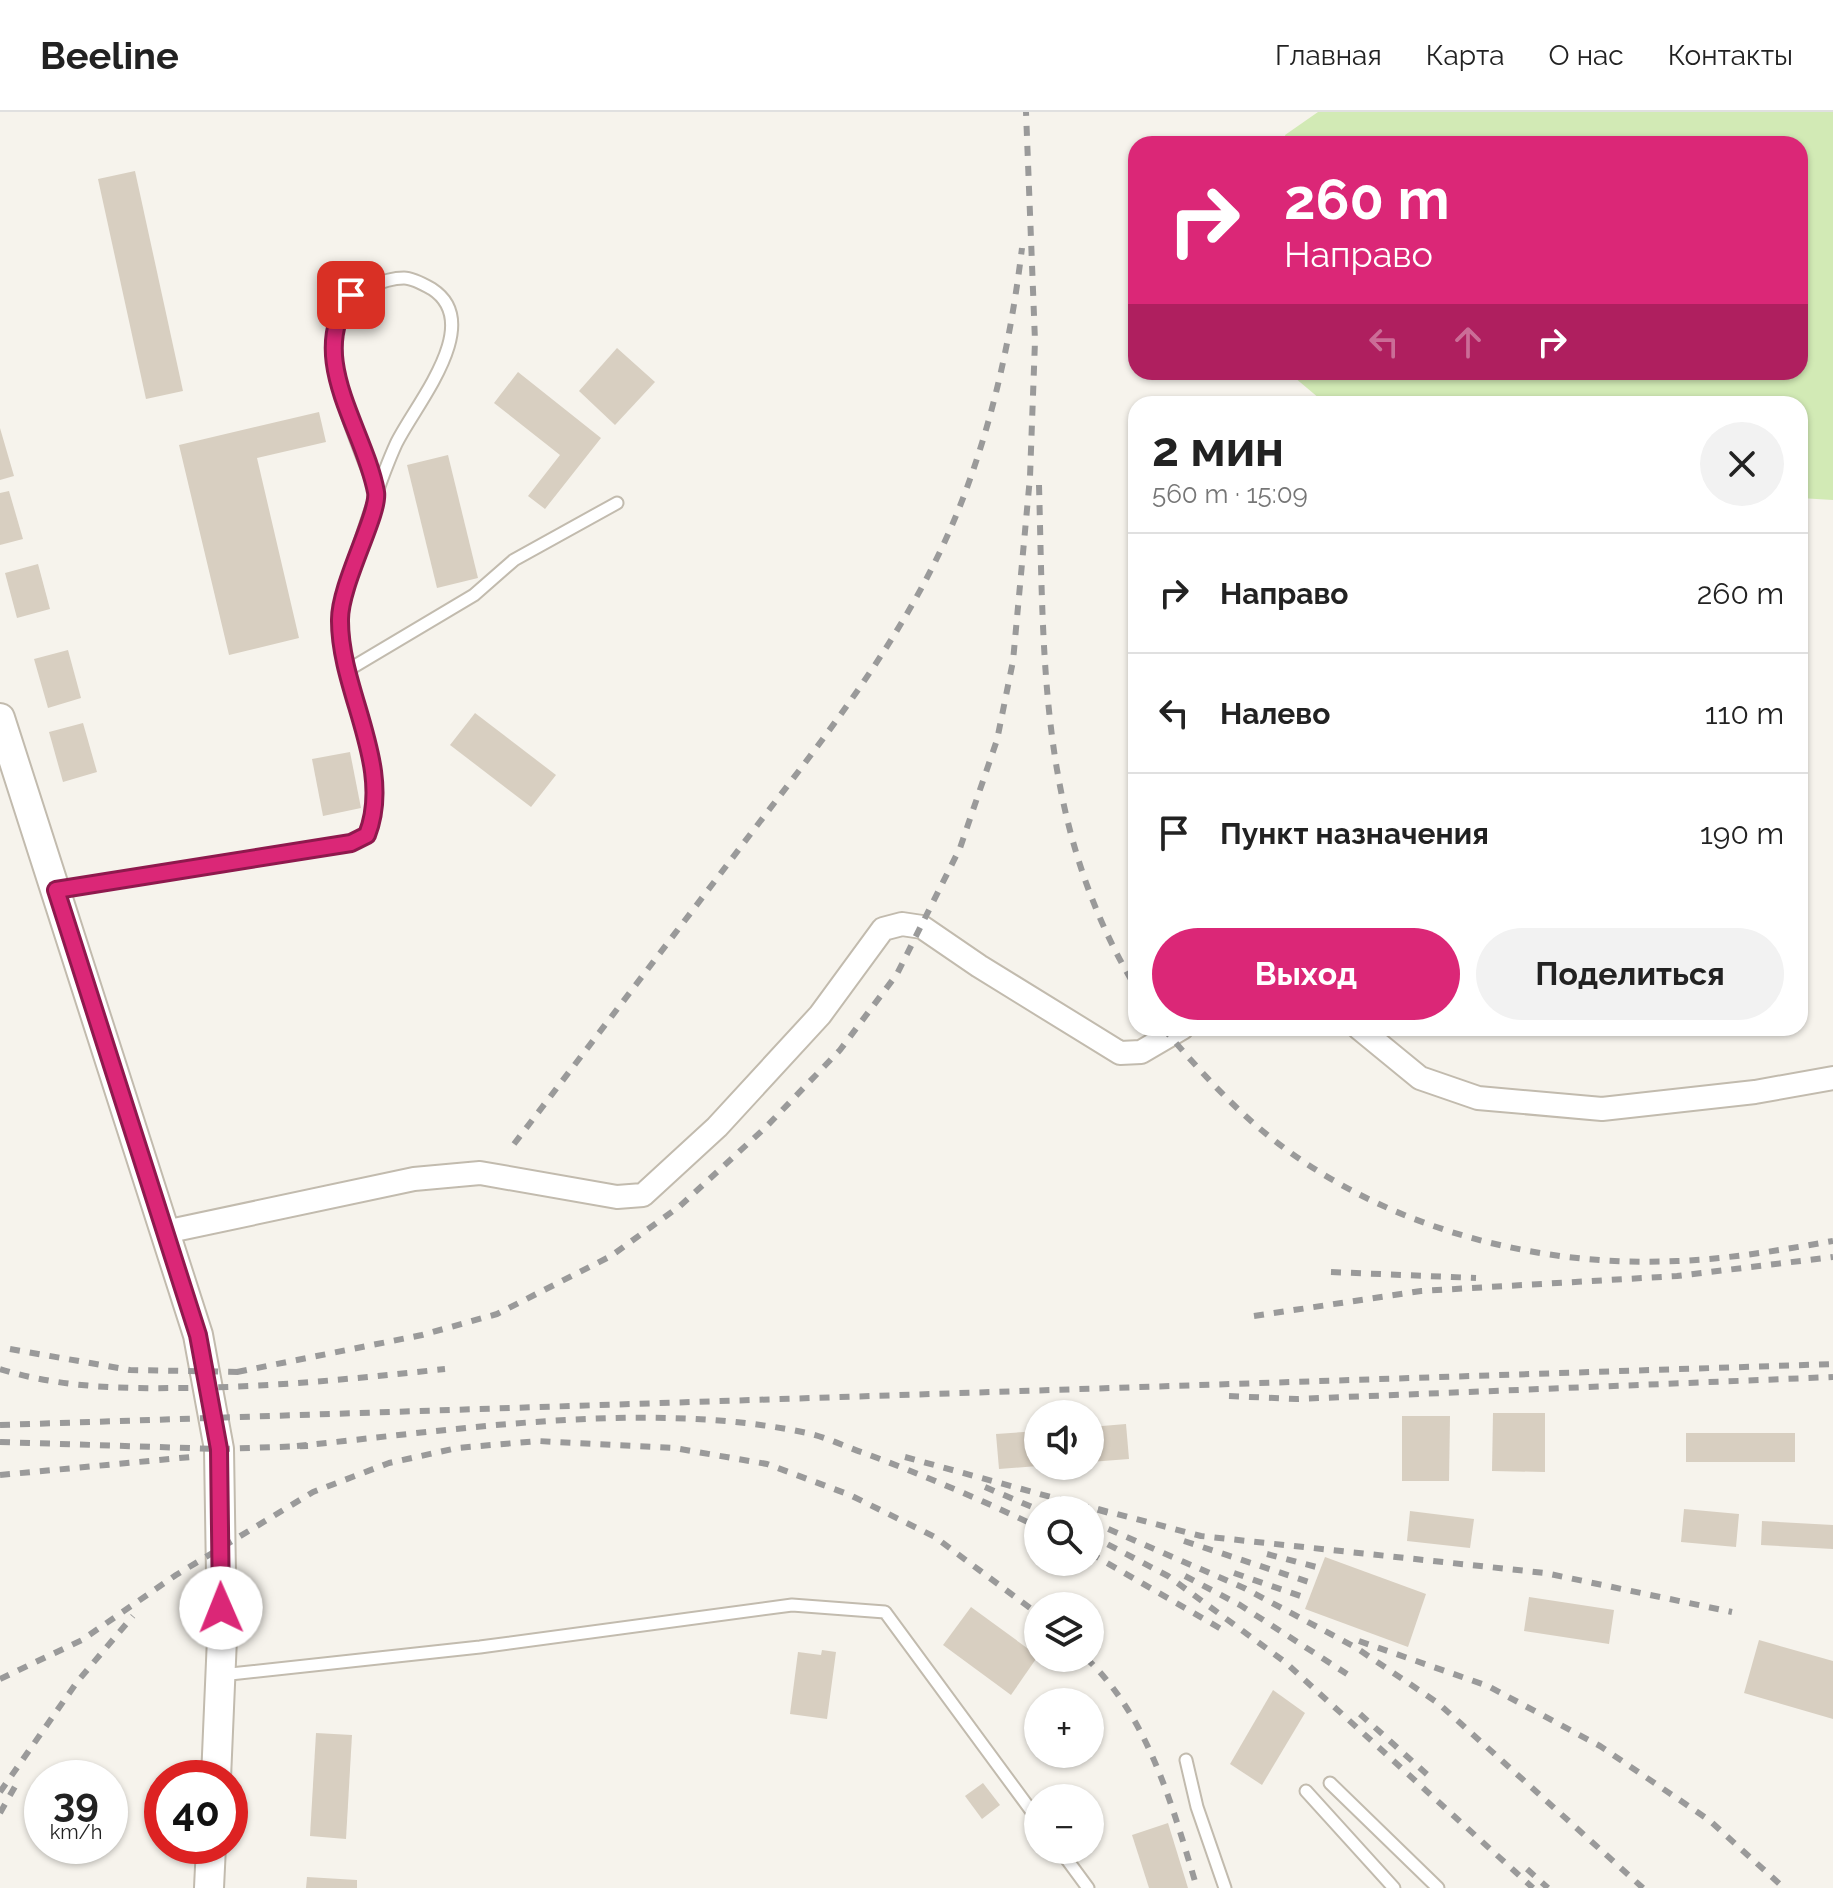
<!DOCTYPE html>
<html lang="ru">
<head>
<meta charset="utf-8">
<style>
  body { margin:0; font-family:Raleway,sans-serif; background:#f2f2f2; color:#222; height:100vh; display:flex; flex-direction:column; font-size:30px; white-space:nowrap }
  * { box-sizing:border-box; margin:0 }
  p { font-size:26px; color:#767676 }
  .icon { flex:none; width:44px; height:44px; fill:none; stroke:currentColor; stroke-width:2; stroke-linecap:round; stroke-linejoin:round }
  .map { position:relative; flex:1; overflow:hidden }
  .sheet { position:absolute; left:1128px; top:284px; width:680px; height:640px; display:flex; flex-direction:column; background:#fff; border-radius:24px; box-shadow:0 2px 6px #0004 }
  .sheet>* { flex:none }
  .top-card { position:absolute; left:1128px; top:24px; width:680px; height:244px; border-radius:24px; box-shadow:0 2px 6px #0004; background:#db2777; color:#fff; overflow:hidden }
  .tools { position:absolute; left:1024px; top:1288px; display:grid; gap:16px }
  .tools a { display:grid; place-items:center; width:80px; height:80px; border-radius:50%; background:#fff; box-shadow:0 2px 6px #0004; font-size:40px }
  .speed { position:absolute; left:24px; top:1648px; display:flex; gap:16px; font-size:40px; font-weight:700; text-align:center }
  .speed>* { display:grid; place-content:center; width:104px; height:104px; border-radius:50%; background:#fff; box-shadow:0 2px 6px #0004; line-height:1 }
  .speed small { font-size:20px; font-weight:400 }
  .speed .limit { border:12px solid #d22; background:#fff; color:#111 }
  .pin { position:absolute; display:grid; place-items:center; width:68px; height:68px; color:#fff; margin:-34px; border-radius:16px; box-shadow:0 4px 12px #0006 }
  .me { position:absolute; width:88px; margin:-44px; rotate:359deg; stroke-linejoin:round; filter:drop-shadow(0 0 6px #0008) }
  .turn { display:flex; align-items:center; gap:28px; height:168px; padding:0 24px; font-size:36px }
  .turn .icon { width:104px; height:104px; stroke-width:2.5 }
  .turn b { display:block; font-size:56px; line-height:68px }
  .lanes { display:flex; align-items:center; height:76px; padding:0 24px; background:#0003; justify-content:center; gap:40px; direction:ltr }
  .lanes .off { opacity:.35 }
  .round { display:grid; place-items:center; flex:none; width:84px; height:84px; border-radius:42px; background:#f2f2f2 }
  .headline { display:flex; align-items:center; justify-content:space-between; height:136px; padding:0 24px }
  h1 { font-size:48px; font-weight:700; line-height:60px }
  .action { display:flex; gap:16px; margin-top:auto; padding:16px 24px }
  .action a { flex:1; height:92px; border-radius:48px; background:#db2777; color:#fff; font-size:32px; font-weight:700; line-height:92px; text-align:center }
  .action a+a { background:#f2f2f2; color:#222 }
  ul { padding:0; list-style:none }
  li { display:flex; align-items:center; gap:24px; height:120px; padding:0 24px; border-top:2px solid #e0e0e0 }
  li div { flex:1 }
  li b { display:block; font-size:30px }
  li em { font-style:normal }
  header { display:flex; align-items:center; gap:48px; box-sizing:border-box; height:112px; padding:0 40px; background:#fff; border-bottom:2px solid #e0e0e0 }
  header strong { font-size:38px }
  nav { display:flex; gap:44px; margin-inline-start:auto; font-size:28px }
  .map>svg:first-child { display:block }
  .green { fill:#d2eab5 }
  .building { fill:#d8cfc1 }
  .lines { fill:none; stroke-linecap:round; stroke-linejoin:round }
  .service-casing { stroke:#c2bbae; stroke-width:15 }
  .minor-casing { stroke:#c2bbae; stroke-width:26 }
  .tertiary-casing { stroke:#c2bbae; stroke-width:32 }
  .service { stroke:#fff; stroke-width:11 }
  .minor { stroke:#fff; stroke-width:22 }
  .tertiary { stroke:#fff; stroke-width:28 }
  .rail { stroke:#9a9a9a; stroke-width:6; stroke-dasharray:10 10; stroke-linecap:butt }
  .route-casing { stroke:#8e194d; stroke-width:20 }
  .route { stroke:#db2777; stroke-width:14 }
</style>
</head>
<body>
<header>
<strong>Beeline</strong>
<nav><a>Главная</a><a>Карта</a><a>О нас</a><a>Контакты</a></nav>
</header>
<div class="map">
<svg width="1833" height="1776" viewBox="0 0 1833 1776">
  <rect width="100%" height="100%" fill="#f6f3ec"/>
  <polygon class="green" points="1318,0 1833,0 1833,388 1800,386 1800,292 1326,292 1288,260 1800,260 1800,32 1287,32 1285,23"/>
  <g class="building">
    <polygon points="135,59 183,279 146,287 98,67"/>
    <polygon points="617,236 655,270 615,313 579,279"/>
    <polygon points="518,260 601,326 545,397 528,384 560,343 494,291"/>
    <polygon points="319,300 326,330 257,346 299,526 229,543 179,333"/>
    <polygon points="0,316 14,364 0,368"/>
    <polygon points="448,343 478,466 437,476 407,353"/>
    <polygon points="9,379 23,427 0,433 0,381"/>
    <polygon points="38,452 50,497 17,506 5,461"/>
    <polygon points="68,538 81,586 48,596 34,547"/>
    <polygon points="475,601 556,663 531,695 450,633"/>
    <polygon points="83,611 97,660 63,670 49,620"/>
    <polygon points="350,640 361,696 323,704 312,647"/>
    <polygon points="1493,1301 1545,1301 1545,1360 1492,1359"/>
    <polygon points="1402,1304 1450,1304 1449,1369 1402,1369"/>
    <polygon points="1126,1312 1129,1347 1090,1350 1090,1315"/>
    <polygon points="1038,1319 1038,1354 999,1357 996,1322"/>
    <rect x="1686" y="1321" width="109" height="29"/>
    <polygon points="1684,1397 1739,1402 1736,1435 1681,1430"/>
    <polygon points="1410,1399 1474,1407 1470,1436 1407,1429"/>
    <polygon points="1762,1409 1833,1413 1833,1437 1761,1433"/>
    <polygon points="1325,1445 1426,1482 1408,1535 1305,1497"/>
    <polygon points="1529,1485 1614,1498 1609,1532 1524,1519"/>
    <polygon points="971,1495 1038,1544 1011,1583 943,1533"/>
    <polygon points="1759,1528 1833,1549 1833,1607 1744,1581"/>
    <polygon points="822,1538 836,1540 827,1607 790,1602 798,1540 821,1543"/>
    <polygon points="1273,1578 1305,1601 1262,1673 1230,1652"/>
    <polygon points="316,1621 352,1623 346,1727 310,1724"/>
    <polygon points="983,1671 1000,1693 982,1707 965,1684"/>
    <polygon points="1168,1711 1188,1776 1149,1776 1132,1723"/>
    <polygon points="307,1765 357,1768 357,1776 306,1776"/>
  </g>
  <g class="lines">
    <defs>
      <g id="service">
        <polyline points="348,558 474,483 514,448 617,391"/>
        <path d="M57,778L351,731L367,723C399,640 317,554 347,469C363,423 376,376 396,332C414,294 486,212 432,177C425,173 412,166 404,166C393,166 378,171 369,175C296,208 358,328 377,383"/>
        <polyline points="221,1563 480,1535 792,1493 885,1500 1038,1708"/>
        <polyline points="1186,1648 1197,1695 1225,1776"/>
        <polyline points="1330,1671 1438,1776"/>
        <polyline points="1306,1679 1394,1776"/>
        <polyline points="1060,1738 1088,1776"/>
      </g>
      <g id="minor">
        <polyline points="1359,916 1420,966 1478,986 1602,997 1755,980 1833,966"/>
        <polyline points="165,1120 414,1067 480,1061 617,1085 643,1083 717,1015 820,903 883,817 902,812 922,815 979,854 1120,941 1141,940 1182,916"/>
      </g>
      <g id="tertiary">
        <polyline points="0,606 198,1223 219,1337 222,1526 216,1666"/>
        <polyline points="209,1776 211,1734"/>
      </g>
    </defs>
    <use href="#service" class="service-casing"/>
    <use href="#minor" class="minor-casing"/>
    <use href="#tertiary" class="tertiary-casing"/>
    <use href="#service" class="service"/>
    <use href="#minor" class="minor"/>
    <use href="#tertiary" class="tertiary"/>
    <g class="rail">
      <path d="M1039,373C1044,553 1039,715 1136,876"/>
      <path d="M1163,916C1193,951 1224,986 1259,1016C1372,1112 1530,1156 1677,1149C1729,1147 1781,1138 1833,1129"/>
      <path d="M514,1032C592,930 671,827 749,724C827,622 909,520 958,399C992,314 1011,227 1022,136"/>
      <polyline points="1331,1160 1476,1166"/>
      <polyline points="1254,1204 1421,1179 1677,1164 1833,1145"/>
      <polyline points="10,1237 130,1258 245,1260"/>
      <path d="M0,1257C54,1274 114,1277 170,1276C265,1276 351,1267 445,1257"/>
      <polyline points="237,1260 422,1223 497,1202 611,1144 680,1094 766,1015 840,938 897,862 960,736 997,628 1013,549 1030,365 1035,229 1026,0"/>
      <polyline points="1229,1284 1297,1287 1833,1265"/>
      <polyline points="0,1313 1833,1252"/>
      <polyline points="0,1330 219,1337 308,1334"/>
      <path d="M297,1334C458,1318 648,1287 807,1321C826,1325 846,1335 864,1341C923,1363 982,1388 1038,1415"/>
      <polyline points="905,1345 1109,1401"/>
      <polyline points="0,1363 191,1345"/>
      <polyline points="985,1375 1039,1398"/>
      <polyline points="1098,1397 1201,1424 1545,1461 1732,1500"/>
      <polyline points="1090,1409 1244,1476 1355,1535 1438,1591 1643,1776"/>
      <polyline points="1090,1423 1168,1464 1285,1550 1533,1776"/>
      <polyline points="1184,1429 1315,1472"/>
      <polyline points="1090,1441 1228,1521"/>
      <polyline points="1267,1442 1320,1456"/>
      <polyline points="1234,1461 1309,1487"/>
      <polyline points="1185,1464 1240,1493 1347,1562"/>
      <polyline points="1359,1529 1488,1574 1600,1634 1709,1708 1784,1776"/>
      <path d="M1086,1546C1149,1605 1173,1696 1197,1776"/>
      <polyline points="0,1567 82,1528 176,1463 313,1380 389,1351 457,1336 538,1329 674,1336 767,1352 850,1383 935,1425 1038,1502"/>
      <polyline points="1360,1602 1431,1666"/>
      <polyline points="0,1680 77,1570 133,1504"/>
      <polyline points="0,1701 17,1671"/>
      <polyline points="1527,1757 1548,1776"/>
    </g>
  </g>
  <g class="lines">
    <defs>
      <path id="route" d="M221,1496L219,1337L198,1223L56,778L351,731L367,723C394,654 340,580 340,509C339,473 380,401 376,380C364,315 305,246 351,183"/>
    </defs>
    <use href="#route" class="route-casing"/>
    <use href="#route" class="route"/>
  </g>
</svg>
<div class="tools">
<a><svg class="icon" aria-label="sound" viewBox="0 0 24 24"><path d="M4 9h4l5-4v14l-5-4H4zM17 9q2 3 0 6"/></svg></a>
<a><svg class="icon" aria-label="search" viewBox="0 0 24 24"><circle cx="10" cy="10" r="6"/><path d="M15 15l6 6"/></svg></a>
<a><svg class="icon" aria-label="layers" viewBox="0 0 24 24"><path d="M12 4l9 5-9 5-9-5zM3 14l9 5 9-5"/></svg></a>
<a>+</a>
<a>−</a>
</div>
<div class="speed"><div>39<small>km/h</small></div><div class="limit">40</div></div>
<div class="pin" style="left:351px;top:183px;background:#d93025"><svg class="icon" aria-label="arrive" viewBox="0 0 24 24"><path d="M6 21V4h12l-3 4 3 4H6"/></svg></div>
<svg class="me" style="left:221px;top:1496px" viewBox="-20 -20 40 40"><circle r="19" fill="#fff"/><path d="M0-13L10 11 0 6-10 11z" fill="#db2777"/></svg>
<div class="top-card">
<div class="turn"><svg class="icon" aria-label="right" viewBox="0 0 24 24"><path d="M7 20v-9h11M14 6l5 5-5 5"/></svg><div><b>260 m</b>Направо</div></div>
<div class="lanes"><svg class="icon off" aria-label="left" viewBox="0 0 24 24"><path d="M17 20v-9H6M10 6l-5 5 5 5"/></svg><svg class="icon off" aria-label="ahead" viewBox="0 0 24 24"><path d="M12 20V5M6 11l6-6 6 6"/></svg><svg class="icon" aria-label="right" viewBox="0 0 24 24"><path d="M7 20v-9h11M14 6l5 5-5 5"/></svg></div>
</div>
<section class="sheet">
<div class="headline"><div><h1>2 мин</h1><p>560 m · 15:09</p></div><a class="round"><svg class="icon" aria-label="close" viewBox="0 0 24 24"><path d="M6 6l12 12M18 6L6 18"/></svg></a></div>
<ul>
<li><svg class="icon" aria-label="right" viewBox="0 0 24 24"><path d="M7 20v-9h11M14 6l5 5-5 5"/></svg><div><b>Направо</b></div><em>260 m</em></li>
<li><svg class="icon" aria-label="left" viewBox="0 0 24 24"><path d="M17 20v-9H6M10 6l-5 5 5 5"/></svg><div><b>Налево</b></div><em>110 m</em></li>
<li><svg class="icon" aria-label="arrive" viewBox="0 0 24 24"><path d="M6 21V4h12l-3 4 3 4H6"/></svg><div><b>Пункт назначения</b></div><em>190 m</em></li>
</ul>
<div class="action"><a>Выход</a><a>Поделиться</a></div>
</section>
</div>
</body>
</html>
